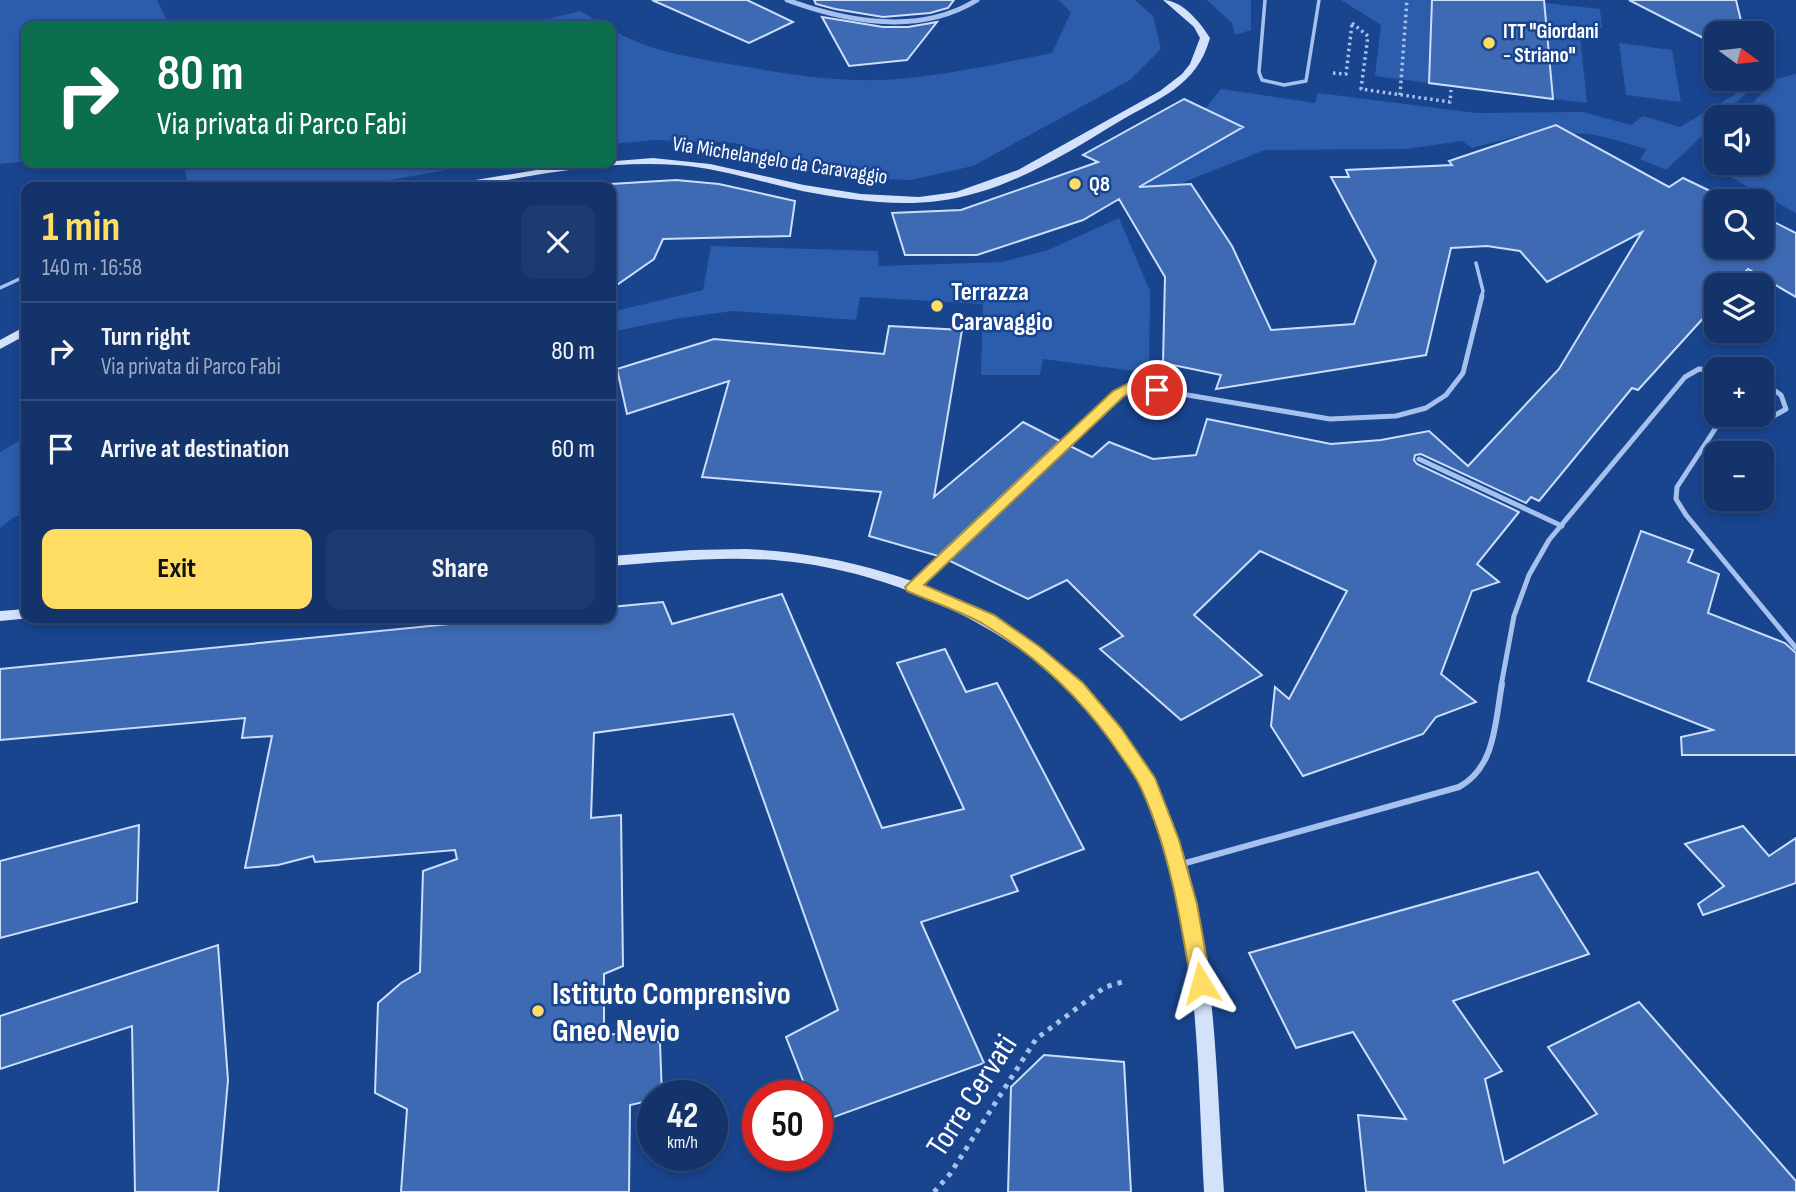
<!DOCTYPE html>
<html lang="en">
<head>
<meta charset="utf-8">
<style>
  body { margin:0; font-family:"Sofia Sans Condensed",sans-serif; background:#1c3b70; color:#f1f3f6; height:100vh; display:flex; flex-direction:column; font-size:26px; white-space:nowrap }
  * { box-sizing:border-box; margin:0 }
  p { font-size:23px; color:#9daac1 }
  .icon { flex:none; width:38px; height:38px; fill:none; stroke:currentColor; stroke-width:2; stroke-linecap:round; stroke-linejoin:round }
  .map { position:relative; flex:1; overflow:hidden }
  .sheet { position:absolute; left:21px; top:182px; width:595px; height:441px; display:flex; flex-direction:column; background:#13336a; border-radius:14px; box-shadow:0 4px 10px #0003,0 0 0 2px #324e7e }
  .sheet>* { flex:none }
  .banner { position:absolute; left:21px; top:21px; width:595px; height:147px; border-radius:14px; box-shadow:0 4px 10px #0003,0 0 0 2px #324e7e; background:#0b6e4f; color:#fff; overflow:hidden }
  .needle { width:46px; rotate:105deg }
  .buttons { position:absolute; left:1704px; top:21px; display:grid; gap:14px }
  .buttons a { display:grid; place-items:center; width:70px; height:70px; border-radius:14px; background:#13336a; box-shadow:0 4px 10px #0003,0 0 0 2px #324e7e; font-size:35px }
  .speed { position:absolute; left:637px; top:1080px; display:flex; gap:14px; font-size:35px; font-weight:700; text-align:center }
  .speed>* { display:grid; place-content:center; width:91px; height:91px; border-radius:50%; background:#13336a; box-shadow:0 4px 10px #0003,0 0 0 2px #324e7e; line-height:1 }
  .speed small { font-size:18px; font-weight:400 }
  .speed .limit { border:10px solid #d22; background:#fff; color:#111 }
  .pin { position:absolute; display:grid; place-items:center; width:60px; height:60px; color:#fff; margin:-30px; border:4px solid #fff; border-radius:50%; box-shadow:0 2px 7px #0007 }
  .me { position:absolute; width:77px; margin:-38px; rotate:352deg; stroke-linejoin:round; filter:drop-shadow(0 0 5px #0008) }
  .turn { display:flex; align-items:center; gap:24px; height:147px; padding:0 21px; font-size:32px }
  .turn .icon { width:91px; height:91px; stroke-width:2.5 }
  .turn b { display:block; font-size:49px; line-height:60px }
  .round { display:grid; place-items:center; flex:none; width:74px; height:74px; border-radius:14px; background:#1c3b70 }
  .overview { display:flex; align-items:center; justify-content:space-between; height:119px; padding:0 21px }
  h1 { font-size:42px; font-weight:700; line-height:52px; color:#ffdd63 }
  .button { display:flex; gap:14px; margin-top:auto; padding:14px 21px }
  .button a { flex:1; height:80px; border-radius:14px; background:#ffdd63; color:#111; font-size:28px; font-weight:700; line-height:80px; text-align:center }
  .button a+a { background:#1c3b70; color:#f1f3f6 }
  ul { padding:0; list-style:none }
  li { display:flex; align-items:center; gap:21px; height:98px; padding:0 21px; border-top:2px solid #324e7e }
  li div { flex:1 }
  li b { display:block; font-size:26px }
  li em { font-style:normal }
  .map>svg:first-child { display:block }
  .green { fill:#2c5cac }
  .building { fill:#3e6ab4; stroke:#ccdefa; stroke-width:2 }
  .lines { fill:none; stroke-linecap:round; stroke-linejoin:round }
  .path-far1 { stroke:#a6c1ee; stroke-width:3.5; stroke-dasharray:2.5 3.5; stroke-linecap:butt }
  .path { stroke:#a6c1ee; stroke-width:5; stroke-dasharray:4.5 6; stroke-linecap:butt }
  .service-far2 { stroke:#a6c1ee; stroke-width:3.5 }
  .service-far1 { stroke:#a6c1ee; stroke-width:5 }
  .service { stroke:#a6c1ee; stroke-width:6 }
  .minor { stroke:#a6c1ee; stroke-width:5 }
  .secondary { fill:#d3e1fa; fill-rule:evenodd }
  .route { fill:#ffdd63; stroke:#a69040; stroke-width:2 }
  .poi-dot { fill:#ffdd63; stroke:#19448e; stroke-width:2.5 }
  .labels { text-anchor:middle; stroke-width:5; stroke-linejoin:round; paint-order:stroke }
  .far-poi-label { font-size:21px; font-weight:bold; fill:#fff; stroke:#19448e; text-anchor:start }
  .far-street-label { font-size:21px; fill:#fff; stroke:#19448e }
  .poi-label { font-size:26px; font-weight:bold; fill:#fff; stroke:#19448e; text-anchor:start }
  .near-poi-label { font-size:32px; font-weight:bold; fill:#fff; stroke:#19448e; text-anchor:start }
  .near-street-label { font-size:32px; fill:#fff; stroke:#19448e }
</style>
</head>
<body>
<div class="map">
<svg width="1796" height="1192" viewBox="0 0 1796 1192">
  <rect width="100%" height="100%" fill="#19448e"/>
  <g class="green">
    <polygon points="0,0 157,0 169,26 26,26 26,161 0,164"/>
    <path d="M1058,0H1135L1153,16L1161,49L1130,80L973,166L911,180L871,179L734,143L655,140L611,144V29C646,50 684,56 723,63C767,70 811,79 856,80C921,82 989,65 1052,53L1071,12Z"/>
    <polygon points="1207,0 1251,0 1251,30 1235,35 1232,23"/>
    <polygon points="1341,0 1432,0 1429,83 1375,76 1381,25"/>
    <polygon points="1545,3 1600,9 1602,28 1579,26 1587,103 1553,99"/>
    <polygon points="580,11 606,26 521,26"/>
    <polygon points="1619,43 1672,50 1681,102 1626,95"/>
    <polygon points="1796,74 1796,213 1703,162 1717,145 1717,163 1762,163 1762,117 1741,117 1773,80"/>
    <path d="M1761,79L1721,117H1717V122L1666,170L1640,159L1647,149C1621,143 1584,126 1559,137L1544,129L1472,148L1462,141L1407,149L1265,150L1154,194L1142,185L1242,127L1205,109L1221,89L1315,103L1318,93L1477,113L1583,112L1631,125L1643,116L1680,127Z"/>
    <polygon points="184,163 486,163 350,187 188,187"/>
    <polygon points="1119,218 1150,291 1149,373 1043,359 1040,375 981,375 983,304 860,297 856,320 733,311 674,319 611,332 611,312 703,290 711,246 878,251 879,266 1002,262 1048,250"/>
    <polygon points="26,437 26,513 14,517 0,528 0,452"/>
  </g>
  <g class="building">
    <polygon points="652,0 747,0 793,22 749,43"/>
    <polygon points="814,0 954,0 948,8 930,13 883,17 835,9 816,4"/>
    <polygon points="1432,0 1544,0 1553,99 1429,83"/>
    <polygon points="1629,0 1736,0 1744,33 1717,33 1717,45"/>
    <polygon points="822,17 883,27 908,27 937,22 907,60 849,66"/>
    <polygon points="1184,99 1243,127 1139,187 1191,184 1232,246 1271,330 1354,324 1376,261 1331,177 1349,177 1346,170 1452,165 1449,161 1556,125 1669,187 1683,178 1731,201 1717,201 1717,247 1762,247 1762,216 1796,233 1796,297 1748,269 1733,285 1717,285 1717,303 1638,390 1632,388 1539,501 1531,497 1526,503 1421,454 1415,455 1414,460 1417,464 1519,512 1477,564 1499,582 1472,591 1441,674 1476,702 1436,717 1423,734 1303,776 1271,726 1275,687 1289,699 1347,591 1260,551 1194,615 1262,675 1181,720 1100,649 1123,636 1067,580 1028,599 948,560 1070,446 1092,457 1109,442 1153,459 1196,455 1207,419 1331,444 1381,440 1429,431 1468,466 1559,369 1642,232 1547,282 1520,251 1487,246 1451,248 1426,355 1216,389 1221,375 1163,363 1165,277 1119,199 1083,220 977,255 905,255 892,213 961,210 1098,162 1083,155"/>
    <polygon points="676,180 719,184 795,201 790,236 663,239 654,259 611,289 611,184"/>
    <polygon points="889,326 962,330 934,497 1023,422 1060,441 938,556 869,536 881,492 702,477 729,381 627,414 617,369 714,339 884,354"/>
    <polygon points="1641,531 1693,550 1688,562 1719,574 1708,613 1785,643 1796,653 1796,755 1682,755 1681,737 1713,730 1588,681"/>
    <polygon points="782,594 882,828 964,809 897,663 945,649 966,692 997,683 1084,849 1011,876 1018,891 921,922 984,1063 820,1122 817,1096 809,1096 786,1037 838,1010 733,714 594,733 591,818 621,815 623,966 604,974 604,1035 642,1032 660,1043 662,1096 653,1096 653,1100 630,1105 629,1192 401,1192 407,1109 375,1093 378,1003 401,983 420,972 423,871 457,859 455,850 315,862 313,856 278,865 245,868 272,736 242,738 245,718 0,740 0,669 510,618 611,618 611,607 663,602 672,624"/>
    <polygon points="139,825 137,902 0,938 0,861"/>
    <polygon points="1743,826 1769,856 1796,838 1796,883 1703,915 1698,904 1724,886 1685,844"/>
    <polygon points="1538,872 1589,954 1453,1001 1502,1071 1485,1079 1504,1163 1597,1114 1548,1047 1639,1002 1796,1181 1796,1192 1366,1192 1358,1115 1406,1119 1353,1032 1296,1048 1249,953"/>
    <polygon points="218,945 228,1080 218,1192 135,1192 132,1026 0,1069 0,1016"/>
    <polygon points="1044,1055 1124,1062 1131,1192 1008,1192 1011,1087"/>
  </g>
  <g class="lines">
    <g class="path-far1">
      <polyline points="1352,23 1368,36 1361,89 1450,102 1451,90"/>
      <polyline points="1333,73 1346,74 1352,24"/>
      <polyline points="1400,95 1407,0"/>
    </g>
    <polyline class="path" points="934,1192 950,1174 1036,1039 1105,987 1122,982"/>
    <g class="service-far2">
      <polyline points="1265,0 1259,72 1262,80 1284,85 1306,81 1319,0"/>
      <polyline points="1476,263 1483,291 1481,298"/>
      <polyline points="0,288 26,276"/>
    </g>
    <g class="service-far1">
      <polyline points="1762,382 1781,395 1786,409 1763,422 1717,426 1677,487 1676,499 1686,515 1796,648"/>
      <polyline points="1419,459 1562,526"/>
      <polyline points="913,586 1118,394 1134,386 1330,419 1396,416 1426,408 1446,395 1463,373 1482,296"/>
      <polyline points="1501,686 1514,616 1529,575 1549,540 1685,377 1699,369 1717,370"/>
    </g>
    <path class="service" d="M1182,864L1459,787C1496,767 1495,721 1502,684"/>
    <path class="minor" d="M787,0C847,22 919,36 977,0"/>
    <g class="secondary">
      <path d="M1163,0C1182,0 1200,22 1210,38C1197,86 1159,98 1120,121C1064,155 1005,193 938,201C893,207 846,199 802,191C760,182 719,168 677,165C607,160 536,175 468,187H447L452,184L566,165L653,158L710,164L804,185L861,194L919,197L956,192L1018,170L1160,91L1182,74L1190,64L1200,38L1194,27Z"/>
      <polygon points="26,326 26,335 0,349 0,340"/>
      <path d="M746,549C835,553 920,576 998,621C1220,750 1209,968 1224,1192H1204C1197,1063 1199,934 1153,811C1102,674 940,582 801,563C737,554 674,561 611,566V556L692,550Z"/>
      <polygon points="26,609 26,618 31,618 0,621 0,611"/>
    </g>
  </g>
  <path class="route" d="M1133,381L1162,386L1164,390L1157,394L1135,390L1123,397L924,585L994,615L1040,647L1083,683L1121,728L1155,778L1179,840L1197,904L1211,983L1208,989L1201,992L1194,989L1191,983C1180,916 1169,849 1141,788C1136,777 1128,766 1121,756C1086,703 1039,658 985,625C961,611 932,602 907,591L905,587L1113,391Z"/>
  <g class="poi-dot">
    <circle cx="1489" cy="43" r="7"/>
    <circle cx="1075" cy="184" r="7"/>
    <circle cx="937" cy="306" r="7"/>
    <circle cx="538" cy="1011" r="7"/>
  </g>
  <g class="labels">
    <g class="far-poi-label">
      <text x="1503" y="38">ITT "Giordani<tspan x="1503" dy="24">- Striano"</tspan></text>
      <text x="1089" y="191">Q8</text>
    </g>
    <g class="far-street-label">
      <text transform="translate(780 160) rotate(9)" y="7">Via Michelangelo da Caravaggio</text>
    </g>
    <g class="poi-label">
      <text x="951" y="300">Terrazza<tspan x="951" dy="30">Caravaggio</tspan></text>
    </g>
    <g class="near-poi-label">
      <text x="552" y="1004">Istituto Comprensivo<tspan x="552" dy="37">Gneo Nevio</tspan></text>
    </g>
    <g class="near-street-label">
      <text transform="translate(971 1095) rotate(-57)" y="11">Torre Cervati</text>
    </g>
  </g>
</svg>
<div class="buttons">
<a><svg class="needle" viewBox="-14 -14 28 28"><path d="M0-13l5 13h-10z" fill="#e53935"/><path d="M0 13l5-13h-10z" fill="#9daac1"/></svg></a>
<a><svg class="icon" aria-label="sound" viewBox="0 0 24 24"><path d="M4 9h4l5-4v14l-5-4H4zM17 9q2 3 0 6"/></svg></a>
<a><svg class="icon" aria-label="search" viewBox="0 0 24 24"><circle cx="10" cy="10" r="6"/><path d="M15 15l6 6"/></svg></a>
<a><svg class="icon" aria-label="layers" viewBox="0 0 24 24"><path d="M12 4l9 5-9 5-9-5zM3 14l9 5 9-5"/></svg></a>
<a>+</a>
<a>−</a>
</div>
<div class="speed"><div>42<small>km/h</small></div><div class="limit">50</div></div>
<div class="pin" style="left:1157px;top:390px;background:#d93025"><svg class="icon" aria-label="arrive" viewBox="0 0 24 24"><path d="M6 21V4h12l-3 4 3 4H6"/></svg></div>
<svg class="me" style="left:1201px;top:983px" viewBox="-20 -20 40 40"><path d="M0-17L14 15 0 8-14 15z" fill="#ffdd63" stroke="#fff" stroke-width="4"/></svg>
<div class="banner">
<div class="turn"><svg class="icon" aria-label="right" viewBox="0 0 24 24"><path d="M7 20v-9h11M14 6l5 5-5 5"/></svg><div><b>80 m</b>Via privata di Parco Fabi</div></div>
</div>
<section class="sheet">
<div class="overview"><div><h1>1 min</h1><p>140 m · 16:58</p></div><a class="round"><svg class="icon" aria-label="close" viewBox="0 0 24 24"><path d="M6 6l12 12M18 6L6 18"/></svg></a></div>
<ul>
<li><svg class="icon" aria-label="right" viewBox="0 0 24 24"><path d="M7 20v-9h11M14 6l5 5-5 5"/></svg><div><b>Turn right</b><p>Via privata di Parco Fabi</p></div><em>80 m</em></li>
<li><svg class="icon" aria-label="arrive" viewBox="0 0 24 24"><path d="M6 21V4h12l-3 4 3 4H6"/></svg><div><b>Arrive at destination</b></div><em>60 m</em></li>
</ul>
<div class="button"><a>Exit</a><a>Share</a></div>
</section>
</div>
</body>
</html>
